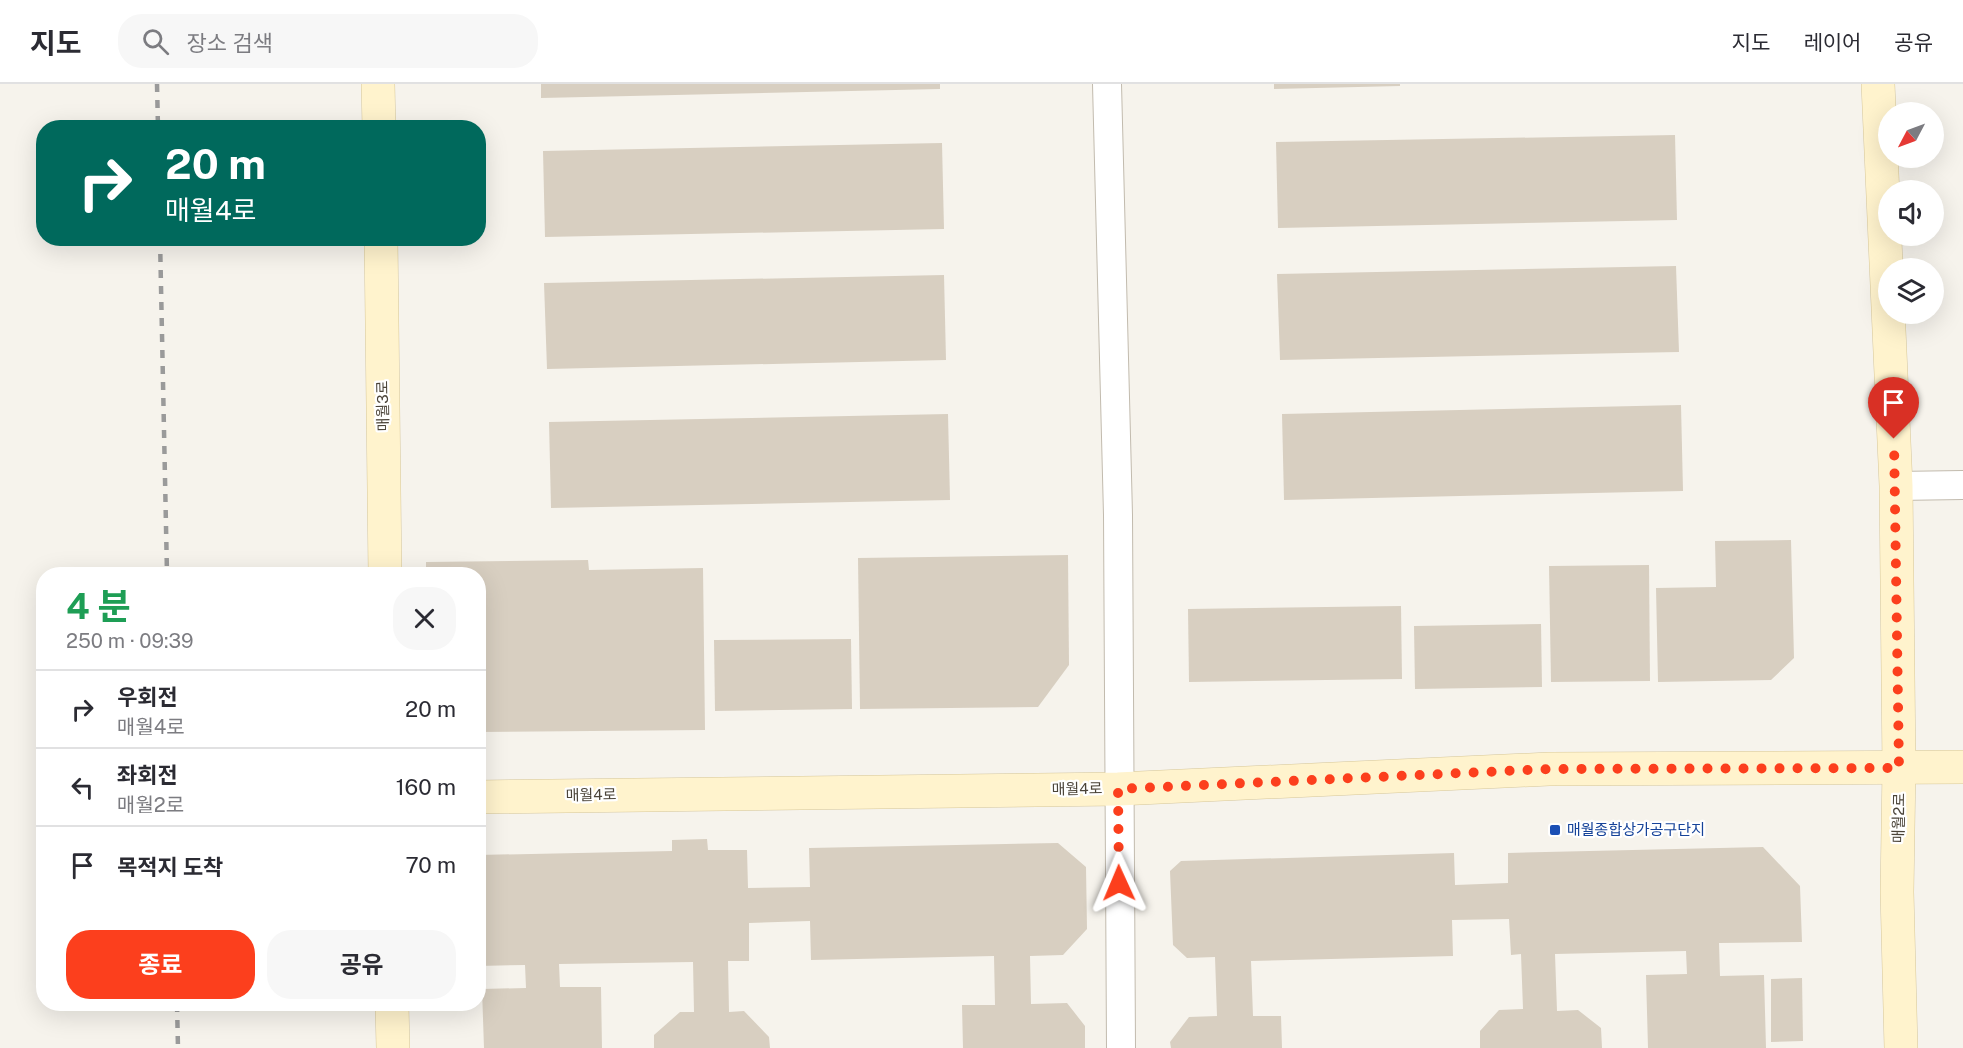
<!DOCTYPE html>
<html lang="ko">
<head>
<meta charset="utf-8">
<style>
  body { margin:0; font-family:"Public Sans","Noto Sans KR",sans-serif; background:#f7f7f7; color:#2b2b33; height:100vh; display:flex; flex-direction:column; font-size:22px; white-space:nowrap }
  * { box-sizing:border-box; margin:0 }
  p { font-size:20px; color:#7c7c81 }
  .icon { flex:none; width:33px; height:33px; fill:none; stroke:currentColor; stroke-width:2; stroke-linecap:round; stroke-linejoin:round }
  .map { position:relative; flex:1; overflow:hidden }
  .panel { position:absolute; left:36px; top:483px; width:450px; height:444px; display:flex; flex-direction:column; background:#fff; border-radius:24px; box-shadow:0 6px 24px #0002 }
  .panel>* { flex:none }
  .top-card { position:absolute; left:36px; top:36px; width:450px; height:126px; border-radius:24px; box-shadow:0 6px 24px #0002; background:#00695c; color:#fff; overflow:hidden }
  .needle { width:39px; rotate:229deg }
  .buttons { position:absolute; left:1878px; top:18px; display:grid; gap:12px }
  .buttons a { display:grid; place-items:center; width:66px; height:66px; border-radius:50%; background:#fff; box-shadow:0 6px 24px #0002; font-size:30px }
  .pin { position:absolute; display:grid; place-items:center; width:51px; height:51px; color:#fff; margin:-62px -26px; border-radius:50% 50% 50% 0; rotate:-45deg; box-shadow:0 0 6px #0007 }
  .pin .icon { rotate:45deg }
  .me { position:absolute; width:66px; margin:-33px; rotate:359deg; stroke-linejoin:round; filter:drop-shadow(0 0 4px #0008) }
  .turn { display:flex; align-items:center; gap:21px; height:126px; padding:0 30px; font-size:27px }
  .turn .icon { width:78px; height:78px; stroke-width:2.5 }
  .turn b { display:block; font-size:42px; line-height:51px }
  .round { display:grid; place-items:center; flex:none; width:63px; height:63px; border-radius:24px; background:#f7f7f7 }
  .overview { display:flex; align-items:center; justify-content:space-between; height:102px; padding:0 30px }
  h1 { font-size:36px; font-weight:700; line-height:45px; color:#1e9e55 }
  .cta { display:flex; gap:12px; margin-top:auto; padding:12px 30px }
  .cta a { flex:1; height:69px; border-radius:24px; background:#fc3f1d; color:#fff; font-size:24px; font-weight:700; line-height:69px; text-align:center }
  .cta a+a { background:#f7f7f7; color:#2b2b33 }
  ul { padding:0; list-style:none }
  li { display:flex; align-items:center; gap:18px; height:78px; padding:0 30px; border-top:2px solid #e1e1e2 }
  li div { flex:1 }
  li b { display:block; font-size:22px }
  li em { font-style:normal }
  header { display:flex; align-items:center; gap:36px; box-sizing:border-box; height:84px; padding:0 30px; background:#fff; border-bottom:2px solid #e1e1e2 }
  header strong { font-size:28px }
  nav { display:flex; gap:33px; margin-inline-start:auto; font-size:21px }
  .search { width:420px; height:54px; background:#f7f7f7; display:flex; align-items:center; gap:15px; box-sizing:border-box; padding:0 21px; border-radius:24px; color:#7c7c81; font-size:22px }
  .map>svg:first-child { display:block }
  .building { fill:#d8cfc1 }
  .lines { fill:none; stroke-linecap:round; stroke-linejoin:round }
  .street-casing { stroke:#c2bbae; stroke-width:30 }
  .secondary-casing { stroke:#d6c79b; stroke-width:34 }
  .street { stroke:#fff; stroke-width:28 }
  .secondary { stroke:#fff3cd; stroke-width:33 }
  .rail { stroke:#9a9a9a; stroke-width:4.5; stroke-dasharray:8 8; stroke-linecap:butt }
  .route { stroke:#fc3f1d; stroke-width:10; stroke-dasharray:0 18 }
  .transit-dot { fill:#1a4fb4; stroke:#fff; stroke-width:2 }
  .labels { text-anchor:middle; stroke-width:4.5; stroke-linejoin:round; paint-order:stroke }
  .street-label { font-size:15px; fill:#4b4439; stroke:#fff }
  .transit-label { font-size:15px; fill:#164399; stroke:#fff; text-anchor:start }
</style>
</head>
<body>
<header>
<strong>지도</strong>
<div class="search"><svg class="icon" aria-label="search" viewBox="0 0 24 24"><circle cx="10" cy="10" r="6"/><path d="M15 15l6 6"/></svg>장소 검색</div>
<nav><a>지도</a><a>레이어</a><a>공유</a></nav>
</header>
<div class="map">
<svg width="1963" height="964" viewBox="0 0 1963 964">
  <rect width="100%" height="100%" fill="#f6f3ec"/>
  <g class="building">
    <polygon points="541,0 940,0 940,5 541,14"/>
    <polygon points="1274,0 1400,0 1400,2 1274,5"/>
    <polygon points="1675,51 1677,136 1278,144 1276,58"/>
    <polygon points="942,59 944,145 545,153 543,67"/>
    <polygon points="1676,182 1679,268 1280,276 1277,190"/>
    <polygon points="944,191 946,276 547,285 544,199"/>
    <polygon points="1681,321 1683,407 1284,416 1282,330"/>
    <polygon points="948,330 950,416 551,424 549,338"/>
    <polygon points="1791,456 1794,574 1771,596 1658,598 1656,504 1716,503 1715,457"/>
    <polygon points="1068,471 1069,581 1038,623 860,625 858,474"/>
    <polygon points="588,476 589,486 703,484 705,646 478,648 478,490 426,490 426,478"/>
    <polygon points="1649,481 1650,597 1551,598 1549,482"/>
    <polygon points="1401,522 1402,595 1189,598 1188,525"/>
    <polygon points="1541,540 1542,603 1415,605 1414,542"/>
    <polygon points="851,555 852,625 715,627 714,556"/>
    <polygon points="707,755 708,766 747,766 748,804 810,803 809,764 1058,759 1086,783 1087,845 1063,871 1030,872 1031,920 1067,919 1085,942 1085,964 963,964 962,921 995,921 994,872 811,876 810,837 749,839 749,877 728,877 729,928 744,927 769,953 770,964 654,964 654,951 680,928 694,928 693,878 559,880 560,903 601,903 602,964 484,964 482,905 526,904 525,881 478,882 478,771 672,767 672,756"/>
    <polygon points="1763,763 1800,802 1802,858 1719,859 1720,892 1764,891 1766,964 1648,964 1646,891 1687,890 1686,867 1555,870 1557,927 1578,926 1601,944 1602,964 1480,964 1480,947 1499,926 1523,925 1521,870 1511,871 1509,835 1452,836 1453,872 1251,877 1253,932 1281,932 1282,964 1171,964 1170,958 1189,933 1217,932 1215,873 1187,874 1173,861 1170,787 1181,777 1454,769 1455,801 1508,799 1508,769"/>
    <polygon points="1802,894 1803,957 1771,958 1771,895"/>
  </g>
  <g class="lines">
    <defs>
      <g id="street">
        <polyline points="1107,0 1118,431 1121,964"/>
        <polyline points="1896,402 1963,401"/>
      </g>
      <g id="secondary">
        <polyline points="378,0 379,44"/>
        <polyline points="1878,0 1896,402 1899,684 1897,808 1901,964"/>
        <polyline points="381,154 385,490"/>
        <polyline points="478,713 1118,705 1549,685 1963,683"/>
        <polyline points="392,920 393,964"/>
      </g>
    </defs>
    <use href="#street" class="street-casing"/>
    <use href="#secondary" class="secondary-casing"/>
    <use href="#street" class="street"/>
    <use href="#secondary" class="secondary"/>
    <g class="rail">
      <polyline points="157,0 158,44"/>
      <polyline points="160,154 167,490"/>
      <polyline points="177,920 178,964"/>
    </g>
  </g>
  <g class="lines">
    <polyline class="route" points="1119,799 1118,705 1549,685 1899,684 1894,355"/>
  </g>
  <rect class="transit-dot" x="1549" y="740" width="12" height="12" rx="3"/>
  <g class="labels">
    <g class="street-label">
      <text transform="translate(383 322) rotate(-91)" y="5">매월3로</text>
      <text transform="translate(1077 705) rotate(-1)" y="5">매월4로</text>
      <text transform="translate(591 711) rotate(-1)" y="5">매월4로</text>
      <text transform="translate(1899 734) rotate(-89)" y="5">매월2로</text>
    </g>
    <g class="transit-label">
      <text x="1567" y="751">매월종합상가공구단지</text>
    </g>
  </g>
</svg>
<div class="buttons">
<a><svg class="needle" viewBox="-14 -14 28 28"><path d="M0-13l5 13h-10z" fill="#e53935"/><path d="M0 13l5-13h-10z" fill="#7c7c81"/></svg></a>
<a><svg class="icon" aria-label="sound" viewBox="0 0 24 24"><path d="M4 9h4l5-4v14l-5-4H4zM17 9q2 3 0 6"/></svg></a>
<a><svg class="icon" aria-label="layers" viewBox="0 0 24 24"><path d="M12 4l9 5-9 5-9-5zM3 14l9 5 9-5"/></svg></a>
</div>
<div class="pin" style="left:1894px;top:355px;background:#d93025"><svg class="icon" aria-label="arrive" viewBox="0 0 24 24"><path d="M6 21V4h12l-3 4 3 4H6"/></svg></div>
<svg class="me" style="left:1119px;top:799px" viewBox="-20 -20 40 40"><path d="M0-17L14 15 0 8-14 15z" fill="#fc3f1d" stroke="#fff" stroke-width="4"/></svg>
<div class="top-card">
<div class="turn"><svg class="icon" aria-label="right" viewBox="0 0 24 24"><path d="M7 20v-9h11M14 6l5 5-5 5"/></svg><div><b>20 m</b>매월4로</div></div>
</div>
<section class="panel">
<div class="overview"><div><h1>4 분</h1><p>250 m · 09:39</p></div><a class="round"><svg class="icon" aria-label="close" viewBox="0 0 24 24"><path d="M6 6l12 12M18 6L6 18"/></svg></a></div>
<ul>
<li><svg class="icon" aria-label="right" viewBox="0 0 24 24"><path d="M7 20v-9h11M14 6l5 5-5 5"/></svg><div><b>우회전</b><p>매월4로</p></div><em>20 m</em></li>
<li><svg class="icon" aria-label="left" viewBox="0 0 24 24"><path d="M17 20v-9H6M10 6l-5 5 5 5"/></svg><div><b>좌회전</b><p>매월2로</p></div><em>160 m</em></li>
<li><svg class="icon" aria-label="arrive" viewBox="0 0 24 24"><path d="M6 21V4h12l-3 4 3 4H6"/></svg><div><b>목적지 도착</b></div><em>70 m</em></li>
</ul>
<div class="cta"><a>종료</a><a>공유</a></div>
</section>
</div>
</body>
</html>
